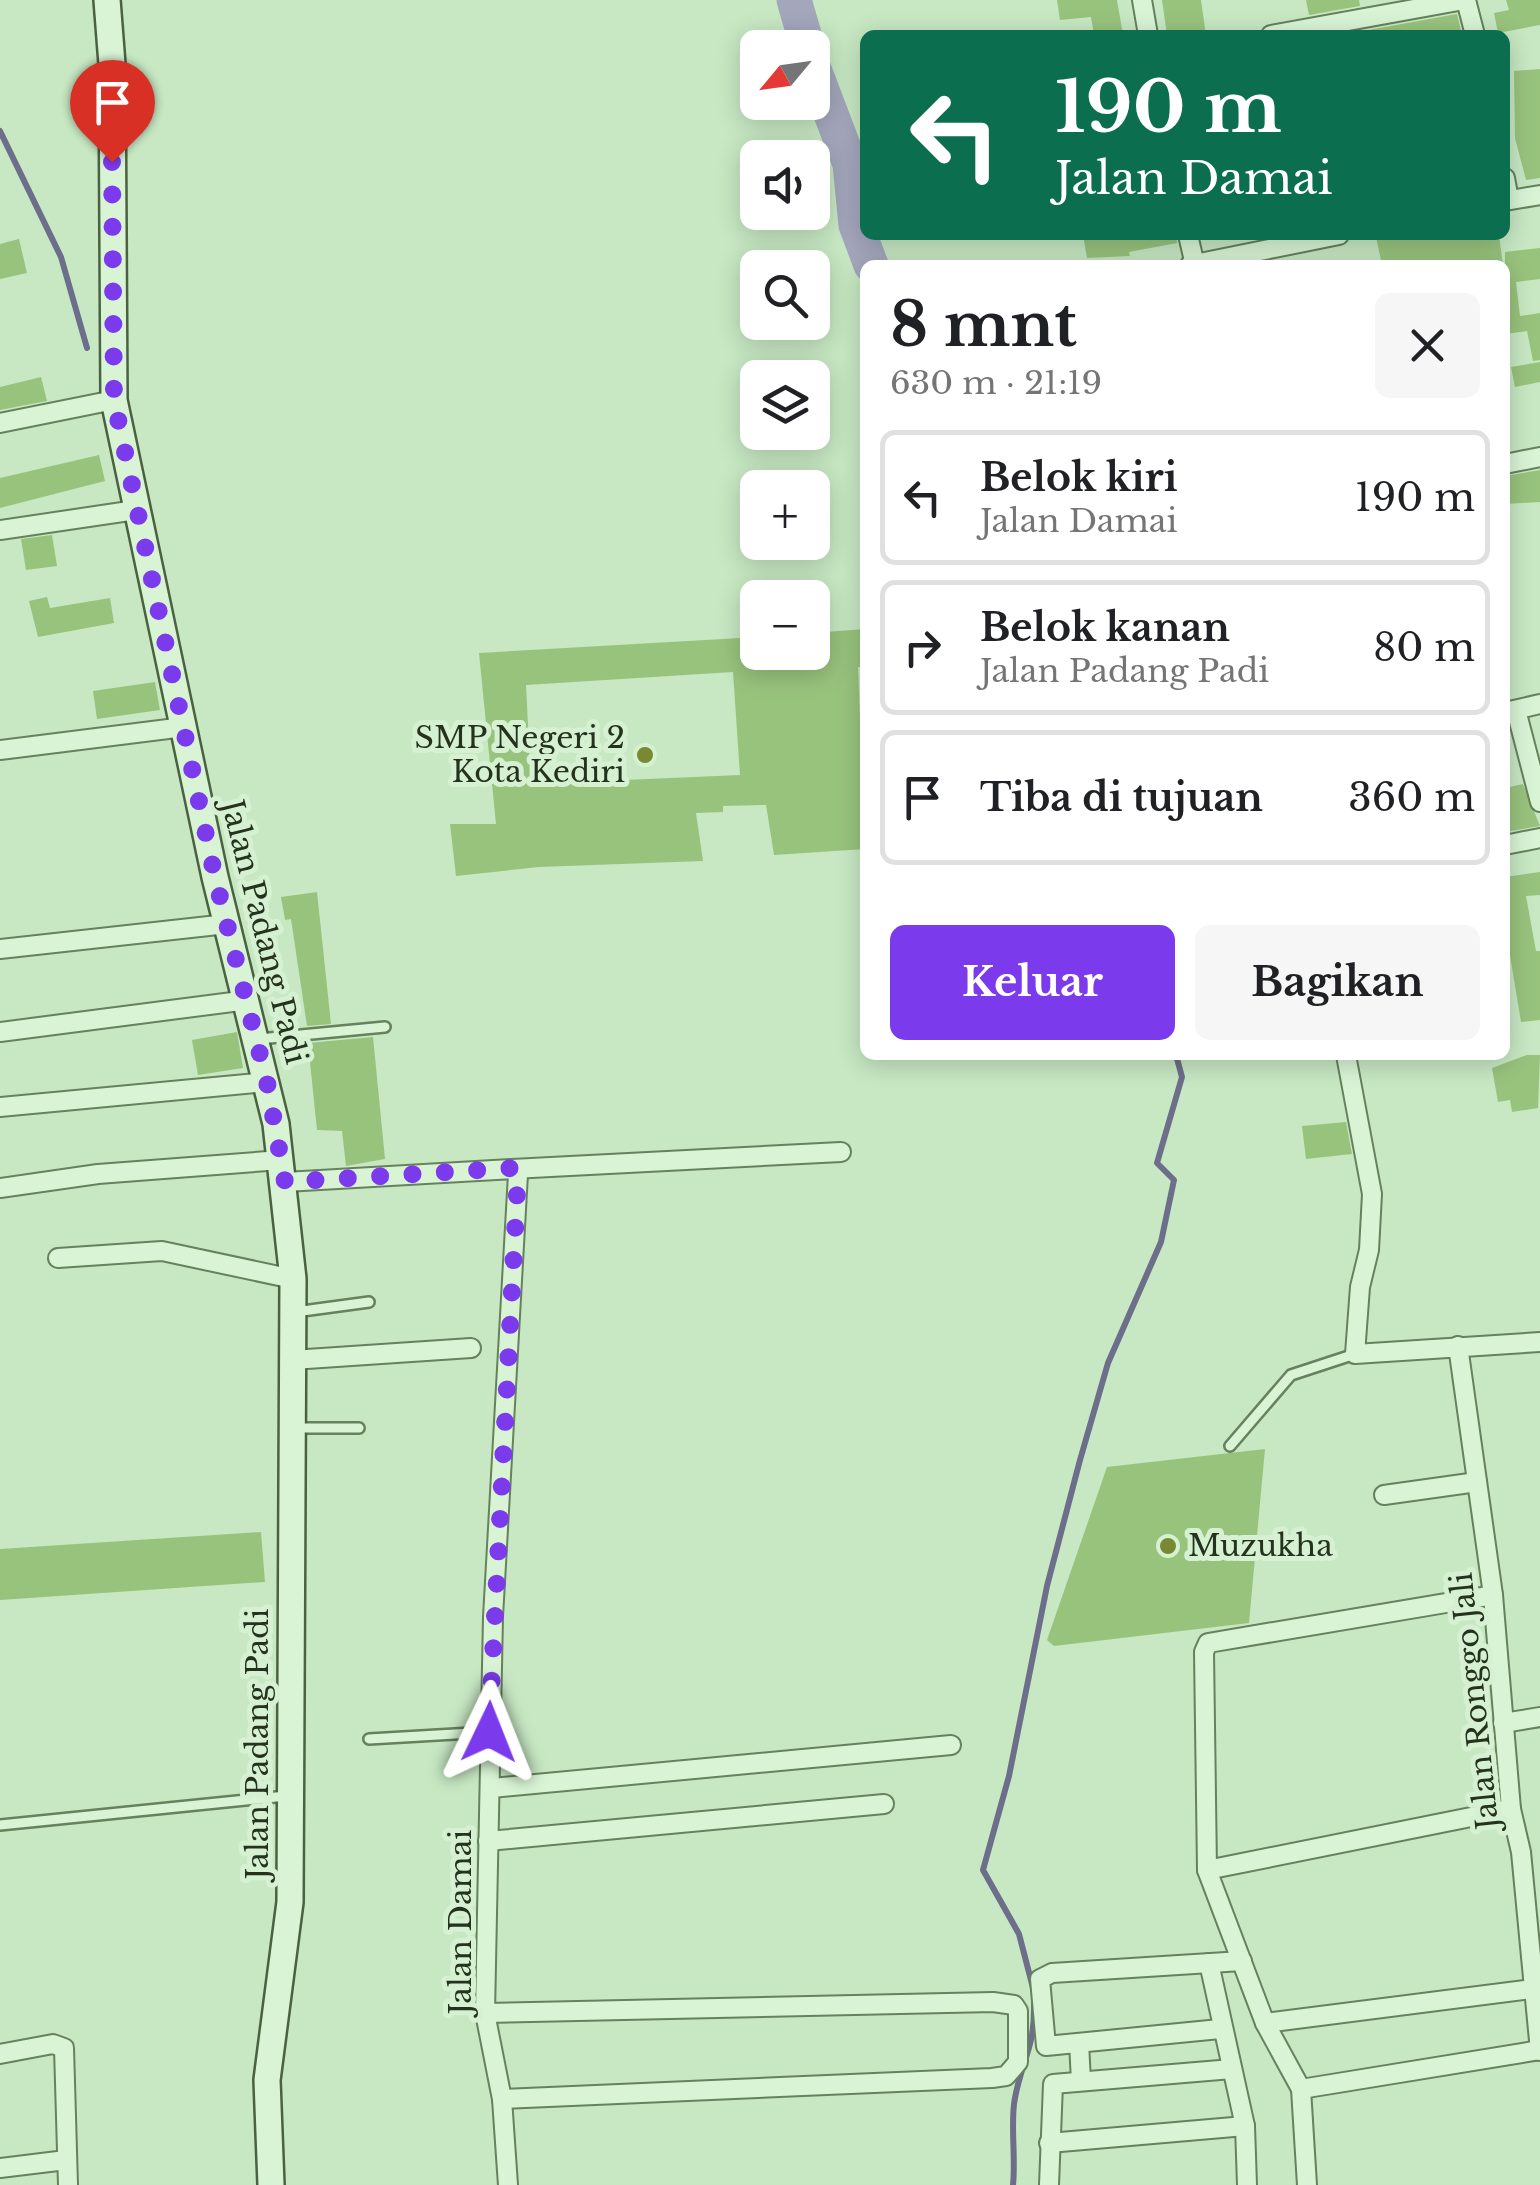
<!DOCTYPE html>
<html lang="id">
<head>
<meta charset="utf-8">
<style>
  body { margin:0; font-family:"Libre Baskerville",serif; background:#f6f6f6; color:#202124; height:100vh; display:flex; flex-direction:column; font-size:38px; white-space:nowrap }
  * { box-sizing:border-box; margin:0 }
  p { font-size:32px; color:#757577 }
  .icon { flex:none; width:55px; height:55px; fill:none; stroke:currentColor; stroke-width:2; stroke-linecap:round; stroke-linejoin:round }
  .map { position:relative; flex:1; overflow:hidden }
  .details { position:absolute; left:860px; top:260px; width:650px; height:800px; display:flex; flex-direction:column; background:#fff; border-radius:15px; box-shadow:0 5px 25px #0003 }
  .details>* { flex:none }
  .banner { position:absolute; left:860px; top:30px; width:650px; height:210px; border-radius:15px; box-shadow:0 5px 25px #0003; background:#0b6e4f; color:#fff; overflow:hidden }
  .needle { width:65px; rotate:241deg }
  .controls { position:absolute; left:740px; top:30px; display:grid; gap:20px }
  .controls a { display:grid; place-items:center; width:90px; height:90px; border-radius:15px; background:#fff; box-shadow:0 5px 25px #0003; font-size:50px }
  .pin { position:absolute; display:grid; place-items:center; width:85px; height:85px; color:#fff; margin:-102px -42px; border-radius:50% 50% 50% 0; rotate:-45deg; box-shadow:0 0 10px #0007 }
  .pin .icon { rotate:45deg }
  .me { position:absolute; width:110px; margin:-55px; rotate:2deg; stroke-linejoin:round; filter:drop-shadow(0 0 8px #0008) }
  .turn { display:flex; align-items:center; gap:35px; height:210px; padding:0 30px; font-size:45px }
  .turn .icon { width:130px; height:130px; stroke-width:2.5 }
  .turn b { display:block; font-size:70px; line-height:85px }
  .round { display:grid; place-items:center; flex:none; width:105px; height:105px; border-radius:15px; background:#f6f6f6 }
  .headline { display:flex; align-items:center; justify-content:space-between; height:170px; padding:0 30px }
  h1 { font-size:60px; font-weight:700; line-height:75px }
  .action { display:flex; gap:20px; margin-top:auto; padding:20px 30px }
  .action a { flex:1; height:115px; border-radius:15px; background:#7c3aed; color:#fff; font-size:40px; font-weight:700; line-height:115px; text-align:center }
  .action a+a { background:#f6f6f6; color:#202124 }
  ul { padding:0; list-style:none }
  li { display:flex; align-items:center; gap:30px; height:135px; margin:0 20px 15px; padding:0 10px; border:5px solid #e0e0e0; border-radius:15px }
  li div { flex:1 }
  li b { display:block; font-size:38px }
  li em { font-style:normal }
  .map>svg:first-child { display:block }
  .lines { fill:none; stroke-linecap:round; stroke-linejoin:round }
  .stream { stroke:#6d6e89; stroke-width:6 }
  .river { stroke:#a4a7bc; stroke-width:35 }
  .building { fill:#98c37d; fill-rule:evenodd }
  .service-casing { stroke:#66815c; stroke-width:14 }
  .minor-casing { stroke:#66815c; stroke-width:22 }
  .secondary-casing { stroke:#4a623f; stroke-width:30 }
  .service { stroke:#d8f4d5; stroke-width:9 }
  .minor { stroke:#d8f4d5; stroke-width:18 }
  .secondary { stroke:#d8f4d5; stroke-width:25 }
  .route { stroke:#7c3aed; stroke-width:18; stroke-dasharray:0 32.4 }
  .poi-dot { fill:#798932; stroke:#d5f1d1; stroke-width:4 }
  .labels { text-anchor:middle; stroke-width:10; stroke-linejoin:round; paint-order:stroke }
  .poi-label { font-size:30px; fill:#25321e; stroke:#d5f1d1; text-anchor:end }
  .street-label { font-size:30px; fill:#25321e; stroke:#d5f1d1 }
</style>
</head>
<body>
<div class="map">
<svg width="1540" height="2185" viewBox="0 0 1540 2185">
  <rect width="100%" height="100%" fill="#c7e8c3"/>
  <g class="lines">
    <g class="stream">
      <polyline points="0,131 61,257 87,348"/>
      <polyline points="1033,1988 1019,1934 983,1870 1009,1776 1047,1586 1080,1460 1108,1363 1161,1242 1174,1180 1157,1163 1182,1077 1176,1055"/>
      <path d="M1013,2185C1016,2158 1010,2120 1015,2098C1022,2060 1035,2047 1034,2005"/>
    </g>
    <g class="river">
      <polyline points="794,0 808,48"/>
      <polyline points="812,64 850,164 856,225 871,265"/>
    </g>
  </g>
  <g class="building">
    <polygon points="1057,0 1117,0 1123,35 1094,35 1091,17 1060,20"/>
    <polygon points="1162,0 1201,0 1206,35 1167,35"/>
    <polygon points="1306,0 1359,0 1360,6 1309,15"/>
    <polygon points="1506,0 1540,0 1540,25 1498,33 1494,13 1509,10"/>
    <polygon points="1457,14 1462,35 1341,35"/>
    <polygon points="1540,69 1540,178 1526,180 1515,138 1514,71"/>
    <polygon points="1083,235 1176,235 1177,243 1129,252 1130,256 1087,258"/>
    <polygon points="1400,235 1401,240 1430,235 1499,235 1503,265 1382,265 1376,237"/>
    <polygon points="19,239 27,273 0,279 0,244"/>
    <polygon points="1540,248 1540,279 1516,282 1520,316 1540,313 1540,360 1533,361 1527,331 1505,334 1505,252"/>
    <polygon points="1540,362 1540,382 1515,387 1511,367"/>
    <polygon points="41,377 47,401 0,410 0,387"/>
    <polygon points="99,455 105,481 0,508 0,478"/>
    <polygon points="1540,470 1540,502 1505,504 1505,476"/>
    <polygon points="52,535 57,566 26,570 21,539"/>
    <polygon points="47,597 50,608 110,598 114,623 38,637 29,601"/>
    <path d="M865,629V667H858L865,849L774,855L766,805L723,806V812L696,813L703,861L539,867L456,876L450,824H496L479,653L758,637V652H812V633ZM733,672L740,775L531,784L526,685Z"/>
    <polygon points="155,682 160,710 97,719 93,691"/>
    <polygon points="1523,784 1540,826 1505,832 1505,788"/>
    <polygon points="1540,872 1540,895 1526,896 1536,951 1540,951 1540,1020 1521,1022 1505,925 1505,877"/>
    <polygon points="317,892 331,1024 307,1026 291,919 285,920 281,897"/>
    <polygon points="237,1032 243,1068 198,1075 192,1040"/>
    <polygon points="373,1037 385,1159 346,1166 342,1131 317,1130 308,1043"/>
    <polygon points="1527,1055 1540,1055 1538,1108 1512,1112 1510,1100 1498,1102 1492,1068"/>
    <polygon points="1346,1122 1352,1154 1306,1159 1302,1126"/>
    <polygon points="1265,1449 1249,1623 1054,1646 1047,1640 1107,1467"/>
    <polygon points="261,1532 265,1582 0,1600 0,1549"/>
  </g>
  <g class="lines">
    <defs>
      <g id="service">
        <polyline points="259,1039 385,1027"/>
        <polyline points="295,1312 369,1302"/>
        <polyline points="295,1428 359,1428"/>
        <polyline points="1230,1446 1291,1375 1355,1354"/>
        <polyline points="369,1739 489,1732"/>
        <polyline points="0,1825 286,1796"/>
      </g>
      <g id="minor">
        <polyline points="1142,0 1148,35"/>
        <polyline points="1466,0 1475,35"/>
        <polyline points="1271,35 1464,0"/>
        <polyline points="1505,178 1509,200"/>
        <polyline points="1505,201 1540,195"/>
        <polyline points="1188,235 1195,265"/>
        <polyline points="1190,265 1339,235"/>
        <polyline points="0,423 114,400"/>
        <polyline points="1505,464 1540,457"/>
        <polyline points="0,530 136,510"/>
        <polyline points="1516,710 1540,802"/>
        <polyline points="1505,712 1540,704"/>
        <polyline points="0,750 184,727"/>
        <polyline points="1505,845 1540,838"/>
        <polyline points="0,949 227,924"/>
        <polyline points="0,1032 248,1000"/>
        <polyline points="1346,1055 1372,1194 1369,1250 1360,1287 1355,1354 1540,1342"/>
        <polyline points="0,1107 267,1082"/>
        <polyline points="512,1169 841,1152"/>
        <polyline points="285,1182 512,1169 518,1174 493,1617 485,2013 502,2099 508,2185"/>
        <polyline points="0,1188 98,1174 281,1160"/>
        <polyline points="58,1258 162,1251 293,1279"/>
        <polyline points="1458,1346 1493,1595 1511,1809 1521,1852 1540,2051"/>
        <polyline points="292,1360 471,1348"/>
        <polyline points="1384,1495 1477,1482"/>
        <polyline points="1503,1723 1540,1717"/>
        <polyline points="492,1788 951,1745"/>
        <polyline points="488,1841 884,1804"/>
        <polyline points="1207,1870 1511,1809"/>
        <polyline points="1209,1963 1245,2126 1247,2185"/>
        <polyline points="485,2013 993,2002 1014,2005 1018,2011 1018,2062 1006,2076 992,2078 502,2099"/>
        <polyline points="1265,2023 1532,1989"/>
        <polyline points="1220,2029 1046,2046 1040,1979 1052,1973 1242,1961"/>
        <polyline points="1079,2043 1081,2081"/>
        <polyline points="0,2054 53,2044 64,2048 68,2185"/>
        <polyline points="1301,2089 1540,2050"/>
        <polyline points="1049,2143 1245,2126"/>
        <polyline points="0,2168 66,2160"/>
        <polyline points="1049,2185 1053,2084 1232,2069"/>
        <polyline points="1307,2185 1301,2089 1265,2023 1207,1870 1204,1652 1208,1643 1493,1595"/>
      </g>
      <polyline id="secondary" points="107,0 112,64 114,400 215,877 276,1124 293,1279 290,1902 267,2080 271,2185"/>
    </defs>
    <use href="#service" class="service-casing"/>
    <use href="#minor" class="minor-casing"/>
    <use href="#secondary" class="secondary-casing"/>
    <use href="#service" class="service"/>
    <use href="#minor" class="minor"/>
    <use href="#secondary" class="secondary"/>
  </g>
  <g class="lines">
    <polyline class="route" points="112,162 114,400 215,877 267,1082 285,1182 512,1168 518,1174 489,1732"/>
  </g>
  <g class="poi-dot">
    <circle cx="645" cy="755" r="10"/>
    <circle cx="1168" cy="1546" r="10"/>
  </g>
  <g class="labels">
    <g class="poi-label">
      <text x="625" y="748">SMP Negeri 2<tspan x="625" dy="34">Kota Kediri</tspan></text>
      <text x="1188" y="1556" text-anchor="start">Muzukha</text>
    </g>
    <g class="street-label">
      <text transform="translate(264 932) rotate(76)" y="10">Jalan Padang Padi</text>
      <text transform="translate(1475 1701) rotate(-96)" y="10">Jalan Ronggo Jali</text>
      <text transform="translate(258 1744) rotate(-90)" y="10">Jalan Padang Padi</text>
      <text transform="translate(461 1922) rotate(-90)" y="10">Jalan Damai</text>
    </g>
  </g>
</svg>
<div class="controls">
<a><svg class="needle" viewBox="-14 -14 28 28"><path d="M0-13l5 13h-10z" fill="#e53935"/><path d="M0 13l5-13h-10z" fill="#757577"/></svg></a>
<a><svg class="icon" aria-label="sound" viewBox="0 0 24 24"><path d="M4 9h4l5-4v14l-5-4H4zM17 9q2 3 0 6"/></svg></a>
<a><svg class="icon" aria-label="search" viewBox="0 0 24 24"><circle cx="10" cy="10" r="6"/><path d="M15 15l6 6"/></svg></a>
<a><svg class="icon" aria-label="layers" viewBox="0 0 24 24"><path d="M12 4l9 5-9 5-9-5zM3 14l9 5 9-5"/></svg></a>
<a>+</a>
<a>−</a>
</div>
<div class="pin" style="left:112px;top:162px;background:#d93025"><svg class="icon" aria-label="arrive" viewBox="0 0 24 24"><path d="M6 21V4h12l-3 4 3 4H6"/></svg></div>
<svg class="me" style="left:489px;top:1732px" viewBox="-20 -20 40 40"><path d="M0-17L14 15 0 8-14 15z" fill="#7c3aed" stroke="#fff" stroke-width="4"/></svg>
<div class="banner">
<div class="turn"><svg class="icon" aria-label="left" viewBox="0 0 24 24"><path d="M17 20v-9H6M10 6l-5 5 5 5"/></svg><div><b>190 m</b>Jalan Damai</div></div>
</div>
<section class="details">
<div class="headline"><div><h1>8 mnt</h1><p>630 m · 21:19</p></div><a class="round"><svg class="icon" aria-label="close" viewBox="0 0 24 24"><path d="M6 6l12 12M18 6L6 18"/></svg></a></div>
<ul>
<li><svg class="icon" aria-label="left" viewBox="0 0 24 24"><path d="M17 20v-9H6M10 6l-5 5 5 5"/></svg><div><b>Belok kiri</b><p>Jalan Damai</p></div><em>190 m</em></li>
<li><svg class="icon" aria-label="right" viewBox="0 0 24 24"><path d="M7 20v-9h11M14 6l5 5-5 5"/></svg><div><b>Belok kanan</b><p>Jalan Padang Padi</p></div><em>80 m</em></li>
<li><svg class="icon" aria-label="arrive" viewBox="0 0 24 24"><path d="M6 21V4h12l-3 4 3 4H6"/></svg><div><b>Tiba di tujuan</b></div><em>360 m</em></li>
</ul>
<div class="action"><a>Keluar</a><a>Bagikan</a></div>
</section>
</div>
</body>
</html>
